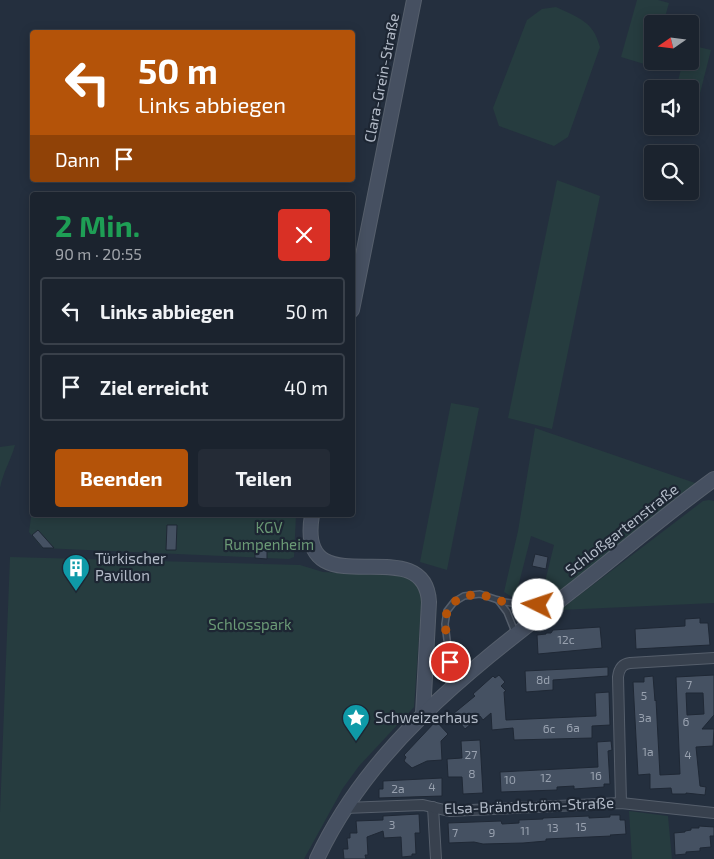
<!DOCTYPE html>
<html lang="de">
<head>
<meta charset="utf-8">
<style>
  body { margin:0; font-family:"Exo 2",sans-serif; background:#242b36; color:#f1f3f6; height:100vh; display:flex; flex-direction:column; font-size:19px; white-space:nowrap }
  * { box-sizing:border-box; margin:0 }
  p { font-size:16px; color:#a0a4aa }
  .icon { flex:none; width:28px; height:28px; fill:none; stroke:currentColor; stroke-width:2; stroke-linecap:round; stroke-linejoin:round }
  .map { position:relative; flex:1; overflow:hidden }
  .panel { position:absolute; left:30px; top:192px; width:325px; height:325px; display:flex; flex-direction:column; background:#1b232e; border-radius:5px; box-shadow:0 2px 12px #0003,0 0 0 1px #39404a }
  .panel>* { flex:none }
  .top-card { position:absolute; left:30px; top:30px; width:325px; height:152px; border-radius:5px; box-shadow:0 2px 12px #0003,0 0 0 1px #39404a; background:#b45309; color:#fff; overflow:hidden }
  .needle { width:32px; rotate:256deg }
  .tools { position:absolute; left:644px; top:15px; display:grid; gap:10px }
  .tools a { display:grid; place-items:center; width:55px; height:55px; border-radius:5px; background:#1b232e; box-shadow:0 2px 12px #0003,0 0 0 1px #39404a; font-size:25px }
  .pin { position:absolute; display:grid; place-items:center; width:42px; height:42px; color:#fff; margin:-21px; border:2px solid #fff; border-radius:50%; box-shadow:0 1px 5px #0007 }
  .me { position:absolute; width:55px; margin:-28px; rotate:274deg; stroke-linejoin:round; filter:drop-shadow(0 0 4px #0008) }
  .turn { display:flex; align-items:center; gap:18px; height:105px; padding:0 25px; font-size:22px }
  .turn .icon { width:65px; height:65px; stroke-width:2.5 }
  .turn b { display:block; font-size:35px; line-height:42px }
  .then { display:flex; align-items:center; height:48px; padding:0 25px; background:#0003; gap:10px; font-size:19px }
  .round { display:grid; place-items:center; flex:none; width:52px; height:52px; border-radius:5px; background:#242b36 }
  .summary { display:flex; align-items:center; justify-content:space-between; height:85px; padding:0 25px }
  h1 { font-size:30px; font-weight:700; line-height:38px; color:#1e9e55 }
  .cta { display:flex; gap:10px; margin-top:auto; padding:10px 25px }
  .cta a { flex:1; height:58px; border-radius:5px; background:#b45309; color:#fff; font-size:20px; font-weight:700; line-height:58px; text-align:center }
  .cta a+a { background:#242b36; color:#f1f3f6 }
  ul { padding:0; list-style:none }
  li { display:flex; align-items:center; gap:15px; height:68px; margin:0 10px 8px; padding:0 15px; border:2px solid #39404a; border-radius:5px }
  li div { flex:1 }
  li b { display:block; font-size:19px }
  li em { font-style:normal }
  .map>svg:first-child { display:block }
  .green { fill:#263c3f }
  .building { fill:#455162; stroke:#1f2835; fill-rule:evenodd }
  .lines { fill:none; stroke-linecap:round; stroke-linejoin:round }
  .lane-casing { stroke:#565f6c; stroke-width:8 }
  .street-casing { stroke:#565f6c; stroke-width:12 }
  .secondary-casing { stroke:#565f6c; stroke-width:16 }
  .lane { stroke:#38414e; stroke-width:5 }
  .street { stroke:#38414e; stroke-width:10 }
  .secondary { stroke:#465061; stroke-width:14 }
  .route { stroke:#b45309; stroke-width:9; stroke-dasharray:0 16.2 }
  .labels { text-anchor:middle; stroke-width:4.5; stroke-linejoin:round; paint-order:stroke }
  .number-label { font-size:12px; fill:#98a1af }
  .street-label { font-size:15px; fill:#b4bcc9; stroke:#1d2633 }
  .park-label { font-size:15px; fill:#6b9a76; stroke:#1d2633 }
  .poi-label { font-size:15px; fill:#b4bcc9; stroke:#1d2633; text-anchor:start }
</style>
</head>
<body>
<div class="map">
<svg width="714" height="859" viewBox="0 0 714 859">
  <rect width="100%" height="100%" fill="#242f3e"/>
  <g class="green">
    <polygon points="637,0 658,0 669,3 663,24 652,24 651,66 621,57"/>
    <path d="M556,7C579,18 593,21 600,47L568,137L554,146L499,126L493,108L527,20L542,9Z"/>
    <polygon points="690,45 711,50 696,109 690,108 690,89 676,89 683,61 690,61"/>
    <polygon points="557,180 600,196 552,429 508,418"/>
    <polygon points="451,403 479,408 447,570 420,562"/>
    <polygon points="535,428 698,484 555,596 540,602 554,545 531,536 515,599 504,592 518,531"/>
    <path d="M15,445C11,460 3,472 0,488V447Z"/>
    <polygon points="709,500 714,501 714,603 560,610 703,501"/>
    <polygon points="32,510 32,515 296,515 294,557 289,559 42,548 29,532"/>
    <polygon points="10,557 300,565 323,572 402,576 413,581 422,593 414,707 359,766 343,788 304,859 0,859 0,813"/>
    <polygon points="629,811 668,816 672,859 632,859"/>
  </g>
  <g class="building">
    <polygon points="167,525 177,525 176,550 166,550"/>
    <polygon points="38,530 54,548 43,548 32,535"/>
    <polygon points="255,547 267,548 267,559 255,558"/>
    <polygon points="535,554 548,557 546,569 532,566"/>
    <polygon points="700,618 700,623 708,623 710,645 636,649 635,629 685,626 685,619"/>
    <polygon points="600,627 602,648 538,654 537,635 546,634 546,633 551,633 553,630"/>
    <polygon points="608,667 608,676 553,680 553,690 526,692 525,671"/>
    <polygon points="499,675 505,682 501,686 506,691 504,692 506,720 596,716 595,693 609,692 610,725 592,726 592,738 514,740 513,728 492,730 491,713 483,720 480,716 465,729 453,714 475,696 473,694 493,676 495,678"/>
    <path d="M714,675V715L702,729H714L713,746L696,747L700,786L706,787L705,795L686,793V794H672L671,788L650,789V774L638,775L633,682H644V677L653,676L655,701L656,700L660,775L680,774L676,677ZM686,693H703L704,714L687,715Z"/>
    <polygon points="436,721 448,734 441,741 442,760 427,761 412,768 404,761 406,757 404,755"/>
    <polygon points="480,740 483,793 463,794 462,777 448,777 447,759 462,758 461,741"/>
    <polygon points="611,741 612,750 608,751 610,784 604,784 604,787 574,789 574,786 557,787 557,790 501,792 500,772 598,767 597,742"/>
    <polygon points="442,778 442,796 379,798 379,789 383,789 383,781"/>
    <polygon points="419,814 420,833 415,833 416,854 412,854 412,856 402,857 401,837 384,838 383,831 367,837 368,855 365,855 366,859 344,859 343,849 348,849 347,838 350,838 350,833 357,833 356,821 383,820 383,816"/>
    <polygon points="610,815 620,815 620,820 625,820 626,834 610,835 611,836 546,839 546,841 523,843 483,844 474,842 449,843 448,823 501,821 502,824 519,823 519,820 543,819 543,818 589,816 589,818 610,817"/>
    <polygon points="699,826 714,827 714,836 710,836 711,847 700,848 700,851 686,852 686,854 675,855 674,833 685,832 685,831 691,830 691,828 699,828"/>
  </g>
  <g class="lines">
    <defs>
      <g id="lane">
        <polyline points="498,600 507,612 515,632"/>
        <polyline points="453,686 445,624 447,611 454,602 464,596 480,594 504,602 520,604 538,605 550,603"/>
      </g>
      <g id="street">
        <path d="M621,803L618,677C619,669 622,664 630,663L714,658"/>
        <polyline points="433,807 436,859"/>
        <polyline points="345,808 423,805 449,811 621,803 714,813"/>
      </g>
      <g id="secondary">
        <polyline points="352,310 414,0"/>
        <path d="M312,515C295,613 425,526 429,602L423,714"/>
        <path d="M317,859C372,741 478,664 578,586C623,551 667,513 714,479"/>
      </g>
    </defs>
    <use href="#lane" class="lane-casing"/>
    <use href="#street" class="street-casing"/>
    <use href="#secondary" class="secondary-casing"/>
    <use href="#lane" class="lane"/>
    <use href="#street" class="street"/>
    <use href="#secondary" class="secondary"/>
  </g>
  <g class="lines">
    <polyline class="route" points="450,662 445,624 447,611 454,602 464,596 480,594 504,602 538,605"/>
  </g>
  <defs>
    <symbol id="building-pin" viewBox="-11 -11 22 30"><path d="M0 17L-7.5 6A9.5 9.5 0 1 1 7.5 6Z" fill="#0f9aa8" stroke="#1d2633"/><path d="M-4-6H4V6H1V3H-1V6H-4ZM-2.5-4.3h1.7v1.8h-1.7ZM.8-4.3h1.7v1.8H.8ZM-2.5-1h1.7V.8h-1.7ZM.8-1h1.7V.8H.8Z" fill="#fff"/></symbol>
    <symbol id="sight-pin" viewBox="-11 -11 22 30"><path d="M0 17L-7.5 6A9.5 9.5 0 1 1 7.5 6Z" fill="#0f9aa8" stroke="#1d2633"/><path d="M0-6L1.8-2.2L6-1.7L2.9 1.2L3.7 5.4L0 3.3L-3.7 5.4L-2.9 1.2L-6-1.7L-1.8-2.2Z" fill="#fff"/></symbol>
  </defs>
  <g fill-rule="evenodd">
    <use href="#building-pin" x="60" y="552" width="32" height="43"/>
    <use href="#sight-pin" x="340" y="702" width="32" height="43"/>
  </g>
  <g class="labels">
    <g class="number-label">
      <text x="566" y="644">12c</text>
      <text x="543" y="684">8d</text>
      <text x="689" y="689">7</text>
      <text x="644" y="700">5</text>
      <text x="645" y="722">3a</text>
      <text x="686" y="726">6</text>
      <text x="573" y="732">6a</text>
      <text x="549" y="733">6c</text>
      <text x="648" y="756">1a</text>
      <text x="471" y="759">27</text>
      <text x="688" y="759">4</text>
      <text x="472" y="778">8</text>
      <text x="596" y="780">16</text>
      <text x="546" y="782">12</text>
      <text x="510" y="784">10</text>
      <text x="432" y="791">4</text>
      <text x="398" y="793">2a</text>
      <text x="392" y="829">3</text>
      <text x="581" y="831">15</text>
      <text x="553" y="832">13</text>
      <text x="525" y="835">11</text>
      <text x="455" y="837">7</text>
      <text x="492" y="837">9</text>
    </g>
    <g class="street-label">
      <text transform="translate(382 78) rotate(-79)" y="5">Clara-Grein-Straße</text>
      <text transform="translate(622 530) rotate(-38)" y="5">Schloßgartenstraße</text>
      <text transform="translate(529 806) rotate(-2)" y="5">Elsa-Brändström-Straße</text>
    </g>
    <g class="park-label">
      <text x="269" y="533">KGV<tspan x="269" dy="17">Rumpenheim</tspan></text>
      <text x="250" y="630">Schlosspark</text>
    </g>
    <g class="poi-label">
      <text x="95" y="564">Türkischer<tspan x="95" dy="17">Pavillon</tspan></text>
      <text x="375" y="723">Schweizerhaus</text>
    </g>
  </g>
</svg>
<div class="tools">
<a><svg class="needle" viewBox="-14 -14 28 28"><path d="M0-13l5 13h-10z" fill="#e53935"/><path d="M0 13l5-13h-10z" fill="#a0a4aa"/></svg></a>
<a><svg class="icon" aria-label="sound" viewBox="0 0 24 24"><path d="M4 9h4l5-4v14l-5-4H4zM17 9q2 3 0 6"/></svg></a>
<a><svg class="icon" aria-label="search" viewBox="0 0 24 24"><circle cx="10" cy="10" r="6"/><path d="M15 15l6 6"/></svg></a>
</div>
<div class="pin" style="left:450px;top:662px;background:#d93025"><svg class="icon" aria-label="arrive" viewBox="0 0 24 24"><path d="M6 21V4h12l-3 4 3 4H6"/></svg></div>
<svg class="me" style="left:538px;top:605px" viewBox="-20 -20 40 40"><circle r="19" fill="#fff"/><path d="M0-13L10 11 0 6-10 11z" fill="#b45309"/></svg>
<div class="top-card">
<div class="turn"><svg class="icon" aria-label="left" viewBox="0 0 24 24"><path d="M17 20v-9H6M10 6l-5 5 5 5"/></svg><div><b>50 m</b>Links abbiegen</div></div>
<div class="then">Dann<svg class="icon" aria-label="arrive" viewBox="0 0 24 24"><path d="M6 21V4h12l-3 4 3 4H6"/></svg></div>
</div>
<section class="panel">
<div class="summary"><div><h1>2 Min.</h1><p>90 m · 20:55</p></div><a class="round" style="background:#d93025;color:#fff"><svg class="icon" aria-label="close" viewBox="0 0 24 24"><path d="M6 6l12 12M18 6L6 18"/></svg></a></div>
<ul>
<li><svg class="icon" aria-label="left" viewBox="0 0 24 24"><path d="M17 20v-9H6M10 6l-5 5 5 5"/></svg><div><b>Links abbiegen</b></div><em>50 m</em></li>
<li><svg class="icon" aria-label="arrive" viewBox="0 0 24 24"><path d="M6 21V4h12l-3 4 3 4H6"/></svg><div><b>Ziel erreicht</b></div><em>40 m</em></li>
</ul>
<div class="cta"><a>Beenden</a><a>Teilen</a></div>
</section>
</div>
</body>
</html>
